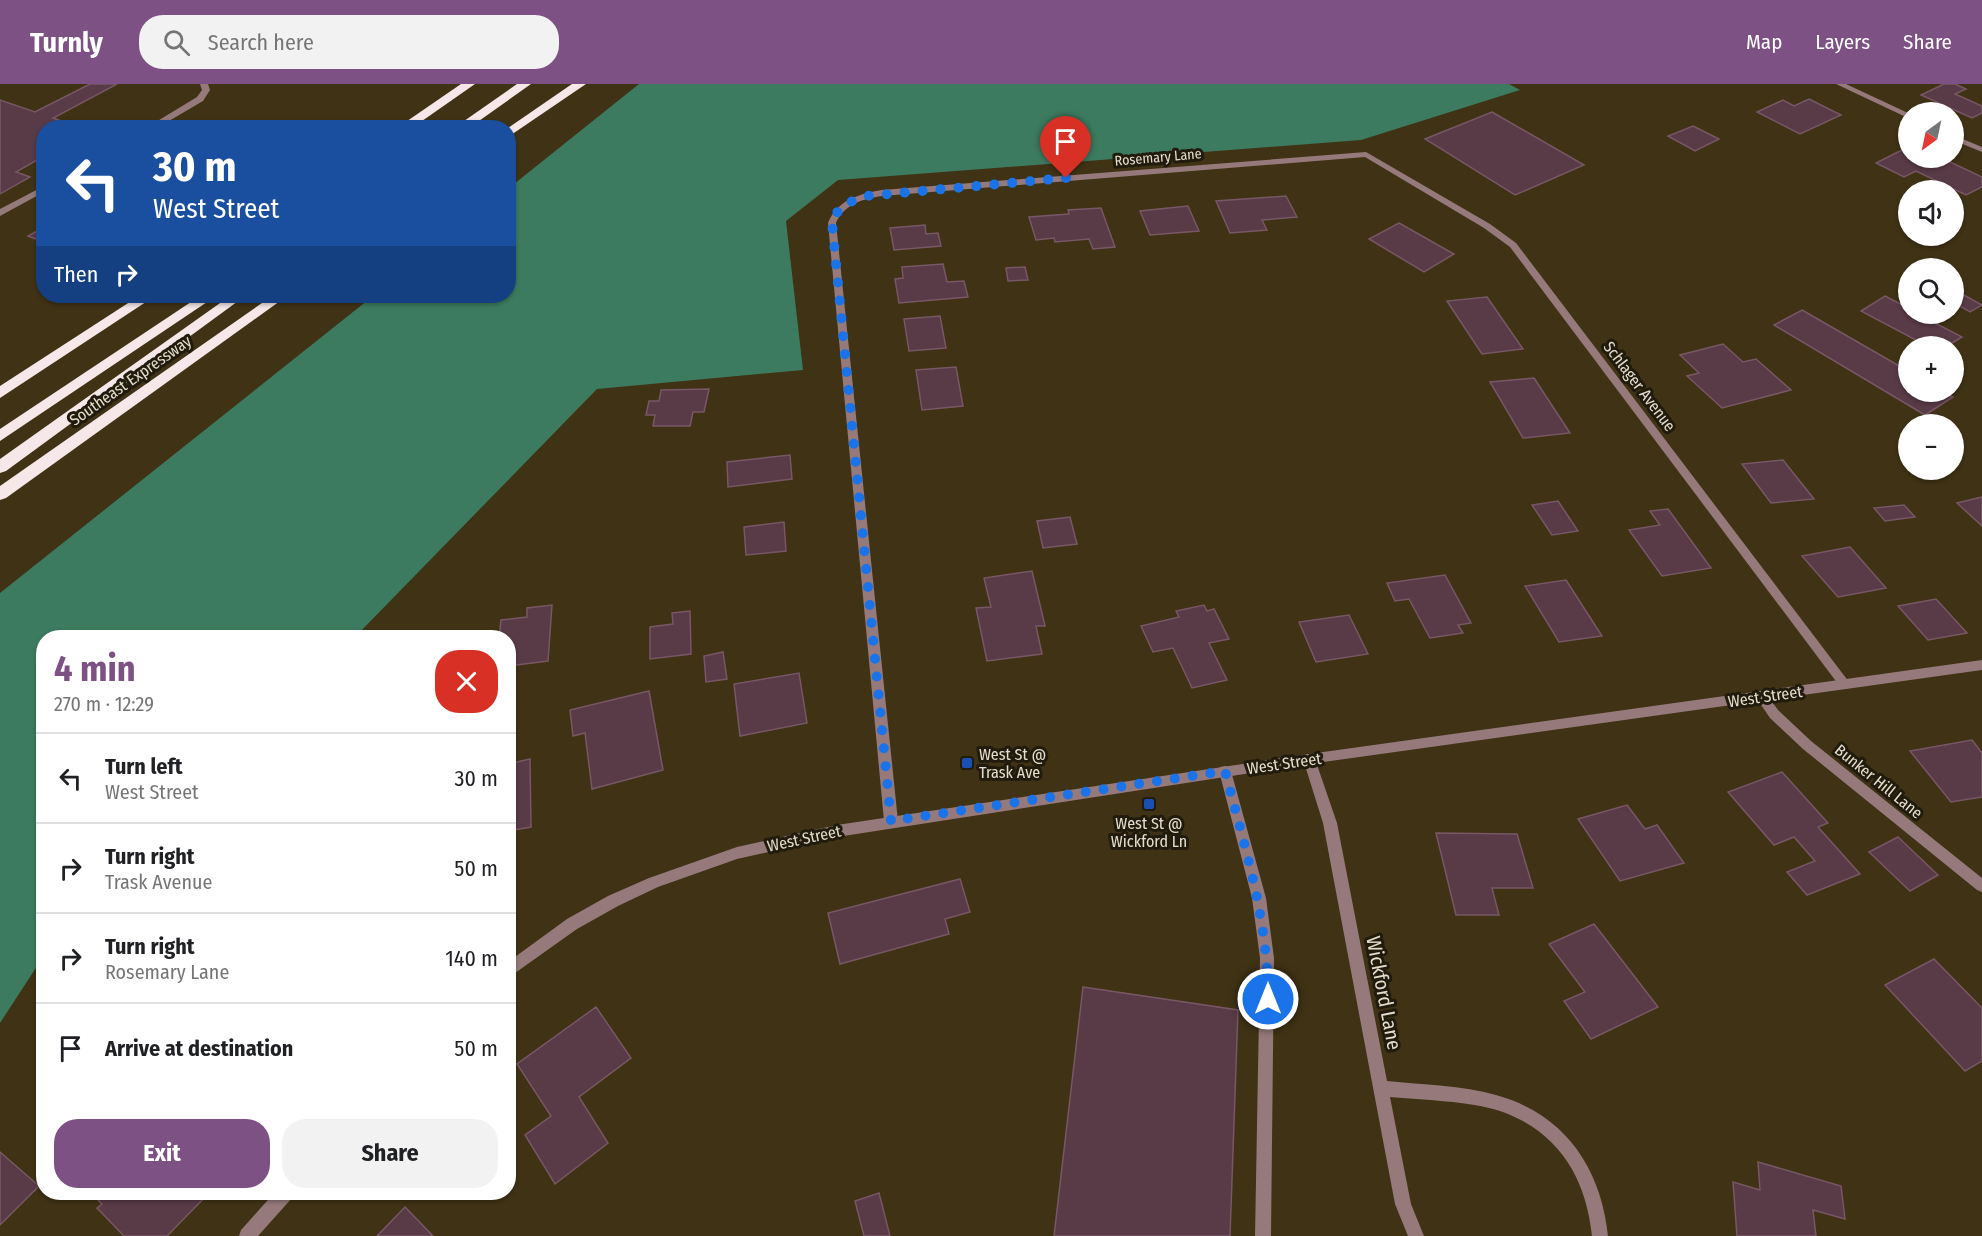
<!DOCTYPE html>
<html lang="en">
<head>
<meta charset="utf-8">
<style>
  body { margin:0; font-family:"Fira Sans Condensed",sans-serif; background:#f2f2f2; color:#202124; height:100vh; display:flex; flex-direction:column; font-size:22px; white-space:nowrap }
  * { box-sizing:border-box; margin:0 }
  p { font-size:20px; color:#757577 }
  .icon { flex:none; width:33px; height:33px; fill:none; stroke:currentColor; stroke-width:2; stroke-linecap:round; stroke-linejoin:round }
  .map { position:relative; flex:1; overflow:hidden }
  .details { position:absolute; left:36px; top:546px; width:480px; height:570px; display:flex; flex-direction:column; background:#fff; border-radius:24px; box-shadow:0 2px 4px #0004 }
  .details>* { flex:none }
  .hud { position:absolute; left:36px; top:36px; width:480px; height:183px; border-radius:24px; box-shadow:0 2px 4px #0004; background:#1a4fa0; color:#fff; overflow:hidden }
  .needle { width:39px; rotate:213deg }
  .tools { position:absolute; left:1898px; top:18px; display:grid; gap:12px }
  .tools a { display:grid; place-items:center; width:66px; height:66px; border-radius:50%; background:#fff; box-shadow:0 2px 4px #0004; font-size:30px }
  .pin { position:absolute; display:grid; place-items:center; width:51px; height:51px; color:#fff; margin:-62px -26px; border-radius:50% 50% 50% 0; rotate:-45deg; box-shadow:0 0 6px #0007 }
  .pin .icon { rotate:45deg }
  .me { position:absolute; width:66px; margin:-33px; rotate:0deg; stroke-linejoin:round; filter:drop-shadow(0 0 4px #0008) }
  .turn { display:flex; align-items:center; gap:21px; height:126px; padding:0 18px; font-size:27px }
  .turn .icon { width:78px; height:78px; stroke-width:2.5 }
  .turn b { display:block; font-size:42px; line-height:51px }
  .then { display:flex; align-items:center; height:57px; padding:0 18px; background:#0003; gap:12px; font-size:22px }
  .round { display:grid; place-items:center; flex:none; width:63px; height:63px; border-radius:24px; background:#f2f2f2 }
  .overview { display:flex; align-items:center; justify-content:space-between; height:102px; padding:0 18px }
  h1 { font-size:36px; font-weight:700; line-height:45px; color:#7d5183 }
  .action { display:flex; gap:12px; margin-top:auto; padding:12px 18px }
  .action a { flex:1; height:69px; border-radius:24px; background:#7d5183; color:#fff; font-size:24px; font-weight:700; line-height:69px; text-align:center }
  .action a+a { background:#f2f2f2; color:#202124 }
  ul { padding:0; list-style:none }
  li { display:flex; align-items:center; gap:18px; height:90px; padding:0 18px; border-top:2px solid #e0e0e0 }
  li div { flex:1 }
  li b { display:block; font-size:22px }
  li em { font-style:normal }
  header { display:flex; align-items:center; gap:36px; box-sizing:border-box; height:84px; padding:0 30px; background:#7d5183; color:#fff }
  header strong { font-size:28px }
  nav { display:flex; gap:33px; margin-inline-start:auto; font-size:21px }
  .search { width:420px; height:54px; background:#f2f2f2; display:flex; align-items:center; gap:15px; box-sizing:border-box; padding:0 21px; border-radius:24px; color:#757577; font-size:22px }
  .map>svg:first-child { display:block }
  .forest { fill:#3c7b5f }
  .building { fill:#593a47; stroke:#785765; stroke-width:1.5 }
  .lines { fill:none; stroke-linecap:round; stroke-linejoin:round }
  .service { fill:#95797b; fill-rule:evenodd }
  .minor { fill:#95797b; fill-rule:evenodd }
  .tertiary { fill:#95797b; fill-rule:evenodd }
  .motorway { fill:#f6e8e9; fill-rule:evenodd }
  .route { stroke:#1a73e8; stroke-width:10; stroke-dasharray:0 18 }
  .transit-dot { fill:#1a4fb4; stroke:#211b0e; stroke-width:2 }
  .labels { text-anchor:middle; stroke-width:6; stroke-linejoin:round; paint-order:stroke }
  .far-street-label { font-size:14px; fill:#e5ddcc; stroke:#211b0e }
  .street-label { font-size:16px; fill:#e5ddcc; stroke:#211b0e }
  .poi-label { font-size:16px; fill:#e5ddcc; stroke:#211b0e; text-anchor:start }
  .near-street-label { font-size:20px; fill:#e5ddcc; stroke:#211b0e }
</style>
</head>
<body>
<header>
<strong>Turnly</strong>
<div class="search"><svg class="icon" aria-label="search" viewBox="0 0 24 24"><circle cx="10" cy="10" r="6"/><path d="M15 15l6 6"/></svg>Search here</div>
<nav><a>Map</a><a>Layers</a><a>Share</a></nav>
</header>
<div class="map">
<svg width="1982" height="1152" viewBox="0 0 1982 1152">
  <rect width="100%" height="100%" fill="#3f3215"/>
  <polygon class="forest" points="639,0 1509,0 1520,6 1361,56 838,96 786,137 803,286 597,305 355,553 44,554 43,873 0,939 0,509 373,212 508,212 509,104"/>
  <g class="building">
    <polygon points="90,0 117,0 53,34 75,42 44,44 44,72 16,88 30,93 0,110 0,16 35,28"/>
    <polygon points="1944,0 1955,0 1966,5 1955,10 1982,22 1982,29 1972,34 1921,11"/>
    <polygon points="1809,15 1841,31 1800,50 1757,28 1783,16 1794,22"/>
    <polygon points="1492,28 1584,81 1515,111 1425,55"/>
    <polygon points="1693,42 1719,55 1695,67 1668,52"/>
    <polygon points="1908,63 1908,74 1942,74 1982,93 1982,103 1966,111 1916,87 1904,93 1876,79"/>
    <polygon points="1286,112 1297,133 1262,136 1267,146 1230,149 1216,117"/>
    <polygon points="1188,122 1199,147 1150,151 1140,127"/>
    <polygon points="1101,124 1115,163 1093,165 1089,155 1055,158 1054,154 1036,156 1029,133 1069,130 1068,126"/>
    <polygon points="1399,139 1454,170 1424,188 1369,155"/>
    <polygon points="925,141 926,150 938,149 941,162 894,166 890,144"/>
    <polygon points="44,143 44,155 41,157 28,152"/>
    <polygon points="943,180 947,198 964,197 968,213 899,219 895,195 903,194 902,183"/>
    <polygon points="1025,183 1028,196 1008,197 1006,184"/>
    <polygon points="1962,210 1982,221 1970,228 1953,218 1953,216"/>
    <polygon points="1885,212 1908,224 1908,230 1918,230 1962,253 1947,262 1927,262 1861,227"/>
    <polygon points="1487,213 1523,265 1482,270 1447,217"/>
    <polygon points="1802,226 1908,287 1908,308 1944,308 1953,313 1925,331 1774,241"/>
    <polygon points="940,232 946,264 909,267 904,235"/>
    <polygon points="1723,260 1743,278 1756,275 1791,306 1722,324 1687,292 1699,289 1680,271"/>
    <polygon points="956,283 963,322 922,326 916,286"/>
    <polygon points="1534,294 1570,349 1523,354 1490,298"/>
    <polygon points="709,305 704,328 693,328 690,342 653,342 655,331 646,331 649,317 659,317 661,306"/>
    <polygon points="790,371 792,395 728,403 727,378"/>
    <polygon points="1783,376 1814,415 1771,419 1742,380"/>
    <polygon points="1982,413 1982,442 1957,419"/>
    <polygon points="1558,417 1578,447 1552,451 1532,421"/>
    <polygon points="1904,421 1915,433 1885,437 1874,424"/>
    <polygon points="1668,425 1711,484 1662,492 1629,446 1660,441 1650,427"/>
    <polygon points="1070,433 1077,460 1043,464 1037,437"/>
    <polygon points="784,438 786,467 746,471 744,443"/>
    <polygon points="1850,463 1886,504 1838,513 1802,472"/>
    <polygon points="1032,487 1045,542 1036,542 1042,570 987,577 976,524 991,523 984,494"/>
    <polygon points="1445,491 1471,539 1458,541 1463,549 1430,554 1409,515 1395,517 1387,499"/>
    <polygon points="1566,496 1602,552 1559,558 1525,502"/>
    <polygon points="1936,515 1967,549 1928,556 1898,522"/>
    <polygon points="552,521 548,577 508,582 508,554 499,554 501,536 527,533 527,524"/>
    <polygon points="1204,521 1207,527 1214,525 1229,555 1209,559 1227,596 1192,604 1173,564 1153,568 1141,542 1179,533 1176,527"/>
    <polygon points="690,527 691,570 650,575 650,543 673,540 672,529"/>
    <polygon points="1349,531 1368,570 1316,578 1299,538"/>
    <polygon points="723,568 727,595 706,598 704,572"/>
    <polygon points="799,589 807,639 740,652 734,600"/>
    <polygon points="649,607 663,686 592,705 585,649 573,652 570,626"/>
    <polygon points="1972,656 1982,669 1982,713 1951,718 1910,667"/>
    <polygon points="530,675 531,743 508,747 508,680"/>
    <polygon points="1782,688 1828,739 1818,743 1860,790 1807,811 1787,788 1815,777 1794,753 1774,761 1728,708"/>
    <polygon points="1627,721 1645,745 1657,741 1684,779 1620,797 1578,735"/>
    <polygon points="1436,749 1517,750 1533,804 1492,804 1499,831 1456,831"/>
    <polygon points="1898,753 1938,791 1910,807 1869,768"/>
    <polygon points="960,795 970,828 945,835 949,850 840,880 828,829"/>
    <polygon points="1594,840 1658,923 1591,955 1564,917 1585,908 1549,860"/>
    <polygon points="1934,875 1982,924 1982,977 1965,987 1885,901"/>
    <polygon points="1083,903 1238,926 1230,1152 1054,1152"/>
    <polygon points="596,923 631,974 579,1013 608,1059 555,1100 525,1051 551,1032 517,980"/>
    <polygon points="0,1068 39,1102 0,1141"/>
    <polygon points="1758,1078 1841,1102 1845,1135 1813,1126 1816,1152 1737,1152 1733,1098 1760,1106"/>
    <polygon points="90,1108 210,1108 167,1152 124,1152 97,1124 102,1120"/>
    <polygon points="879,1109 890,1152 864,1152 855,1117"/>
    <polygon points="405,1123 433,1152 377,1152"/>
  </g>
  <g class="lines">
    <g class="service">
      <polygon points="200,0 208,0 210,6 203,17 157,44 146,44 197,13 202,6"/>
      <polygon points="44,102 44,108 0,132 0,125"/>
      <polygon points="1225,682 1230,683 1231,687 1266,814 1274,874 1271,1152 1255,1152 1260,874 1252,814 1219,687 1220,683"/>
    </g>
    <g class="minor">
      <polygon points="1836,0 1846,0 1908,29 1908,34"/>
      <polygon points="1953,51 1982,63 1982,68 1953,56"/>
      <path d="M1366,68L1490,140L1516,159L1849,598L1851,601L1849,604H1841L1510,163L1484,144L1365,73L882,112C863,115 844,120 836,139L898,737L896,741L891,743L886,741L884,737L828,139C837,116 859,110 882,106Z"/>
      <polygon points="1761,607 1765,608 1778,626 1811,657 1982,794 1982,808 1977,806 1803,665 1770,634 1755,612 1757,608"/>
      <path d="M1309,670L1314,671L1315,675L1337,739L1387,997C1423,1001 1462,1001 1496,1011C1565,1030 1601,1084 1608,1152H1592C1586,1093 1558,1047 1500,1027C1470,1017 1422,1016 1390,1013L1411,1120L1424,1152H1408L1395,1120L1323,739L1303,675L1304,671Z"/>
    </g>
    <g class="tertiary">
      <polygon points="1982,576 1982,586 1309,680 837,753 737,775 658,803 618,822 577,845 508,894 508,878 567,835 608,812 649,794 737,763 837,741 1309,670"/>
      <polygon points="275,1108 294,1108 292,1114 258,1152 239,1152 241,1146"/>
    </g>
    <g class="motorway">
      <polygon points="461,0 475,0 412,44 397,44"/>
      <polygon points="517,0 531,0 469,44 454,44"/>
      <polygon points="572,0 586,0 508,53 508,44"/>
      <polygon points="139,212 155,212 0,314 0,302"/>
      <polygon points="200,212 216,212 0,357 0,345"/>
      <polygon points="230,212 245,212 6,387 0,389 0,375"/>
      <polygon points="272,212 287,212 6,414 0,416 0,402"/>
    </g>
  </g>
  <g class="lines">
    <path class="route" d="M1066,94L867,112C852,116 836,123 832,139L891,737L1225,687C1245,764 1268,835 1268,915"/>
  </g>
  <g class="transit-dot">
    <rect x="961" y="673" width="12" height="12" rx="3"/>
    <rect x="1143" y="714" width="12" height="12" rx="3"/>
  </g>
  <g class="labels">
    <g class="far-street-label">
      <text transform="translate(1158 73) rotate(-5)" y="5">Rosemary Lane</text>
    </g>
    <g class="street-label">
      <text transform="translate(130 296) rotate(-35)" y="6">Southeast Expressway</text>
      <text transform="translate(1640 302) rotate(53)" y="6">Schlager Avenue</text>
      <text transform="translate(1765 612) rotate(-8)" y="6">West Street</text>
      <text transform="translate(1284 679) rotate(-8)" y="6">West Street</text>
      <text transform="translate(1879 697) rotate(39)" y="6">Bunker Hill Lane</text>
      <text transform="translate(804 754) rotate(-12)" y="6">West Street</text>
    </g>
    <g class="poi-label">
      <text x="979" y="676">West St @<tspan x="979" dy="18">Trask Ave</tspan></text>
      <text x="1149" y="745" text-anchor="middle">West St @<tspan x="1149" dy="18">Wickford Ln</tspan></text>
    </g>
    <g class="near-street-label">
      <text transform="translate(1384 909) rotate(79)" y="7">Wickford Lane</text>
    </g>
  </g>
</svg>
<div class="tools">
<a><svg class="needle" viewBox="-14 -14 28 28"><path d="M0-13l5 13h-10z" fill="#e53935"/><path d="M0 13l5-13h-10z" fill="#757577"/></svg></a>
<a><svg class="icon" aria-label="sound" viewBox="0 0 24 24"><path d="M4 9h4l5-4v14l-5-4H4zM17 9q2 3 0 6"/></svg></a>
<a><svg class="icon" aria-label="search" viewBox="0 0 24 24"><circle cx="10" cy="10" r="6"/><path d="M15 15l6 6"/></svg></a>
<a>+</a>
<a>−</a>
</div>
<div class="pin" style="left:1066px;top:94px;background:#d93025"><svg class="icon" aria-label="arrive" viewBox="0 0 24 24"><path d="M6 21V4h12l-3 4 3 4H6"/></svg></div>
<svg class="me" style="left:1268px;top:915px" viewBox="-20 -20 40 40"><circle r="17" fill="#1a73e8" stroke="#fff" stroke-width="3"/><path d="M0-11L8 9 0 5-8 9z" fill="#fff"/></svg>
<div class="hud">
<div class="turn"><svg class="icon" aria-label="left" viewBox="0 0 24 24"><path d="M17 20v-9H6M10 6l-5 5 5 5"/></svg><div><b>30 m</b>West Street</div></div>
<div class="then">Then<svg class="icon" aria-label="right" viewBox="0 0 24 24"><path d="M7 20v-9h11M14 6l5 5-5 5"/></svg></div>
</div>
<section class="details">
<div class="overview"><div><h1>4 min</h1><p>270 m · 12:29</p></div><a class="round" style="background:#d93025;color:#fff"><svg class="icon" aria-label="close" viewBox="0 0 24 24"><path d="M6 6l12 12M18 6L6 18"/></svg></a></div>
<ul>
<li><svg class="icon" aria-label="left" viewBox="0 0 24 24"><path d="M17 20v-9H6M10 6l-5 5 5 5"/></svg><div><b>Turn left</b><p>West Street</p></div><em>30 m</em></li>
<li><svg class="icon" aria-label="right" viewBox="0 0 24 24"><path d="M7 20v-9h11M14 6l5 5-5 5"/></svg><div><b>Turn right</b><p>Trask Avenue</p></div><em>50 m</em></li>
<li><svg class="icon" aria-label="right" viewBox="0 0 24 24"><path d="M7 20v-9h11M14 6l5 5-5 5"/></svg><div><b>Turn right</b><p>Rosemary Lane</p></div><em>140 m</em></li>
<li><svg class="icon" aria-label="arrive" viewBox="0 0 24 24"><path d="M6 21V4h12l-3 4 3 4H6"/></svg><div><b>Arrive at destination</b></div><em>50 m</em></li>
</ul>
<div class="action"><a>Exit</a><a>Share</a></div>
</section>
</div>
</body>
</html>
